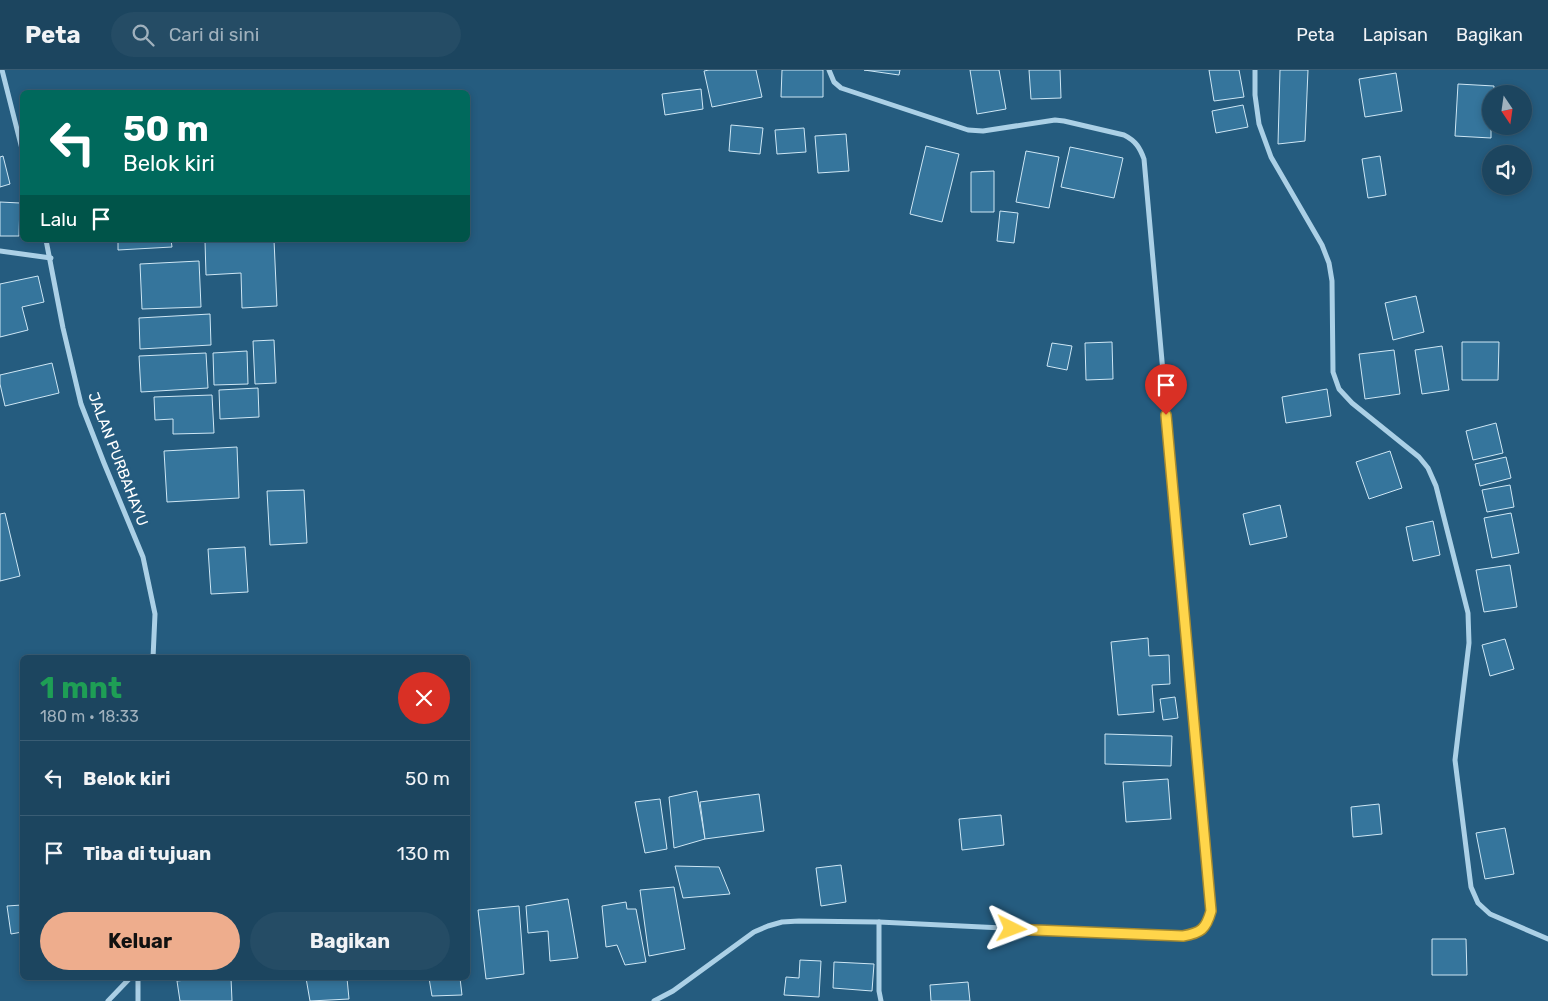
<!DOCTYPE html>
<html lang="id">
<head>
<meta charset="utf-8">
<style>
  body { margin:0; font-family:Rubik,sans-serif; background:#254c65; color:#f1f3f6; height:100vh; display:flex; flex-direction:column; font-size:19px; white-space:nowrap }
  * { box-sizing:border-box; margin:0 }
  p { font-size:16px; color:#a0b1bd }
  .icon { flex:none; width:28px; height:28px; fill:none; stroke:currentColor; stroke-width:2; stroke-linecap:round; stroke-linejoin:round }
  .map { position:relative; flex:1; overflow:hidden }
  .drawer { position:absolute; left:20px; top:585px; width:450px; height:325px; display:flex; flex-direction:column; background:#1c455f; border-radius:8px; box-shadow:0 2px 8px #0003,0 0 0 1px #3a5d74 }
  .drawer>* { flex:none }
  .banner { position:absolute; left:20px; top:20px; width:450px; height:152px; border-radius:8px; box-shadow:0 2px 8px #0003,0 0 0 1px #3a5d74; background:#00695c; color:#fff; overflow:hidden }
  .needle { width:32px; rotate:167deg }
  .fabs { position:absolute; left:1482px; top:15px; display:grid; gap:10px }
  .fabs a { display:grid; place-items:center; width:50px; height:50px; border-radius:50%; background:#1c455f; box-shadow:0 2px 8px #0003,0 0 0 1px #3a5d74; font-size:25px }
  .pin { position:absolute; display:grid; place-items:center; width:42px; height:42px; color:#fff; margin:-51px -21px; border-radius:50% 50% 50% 0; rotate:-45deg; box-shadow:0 0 5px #0007 }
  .pin .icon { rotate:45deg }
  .me { position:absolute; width:55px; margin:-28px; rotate:93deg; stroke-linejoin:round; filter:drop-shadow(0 0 4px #0008) }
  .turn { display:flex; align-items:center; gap:18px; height:105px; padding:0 20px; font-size:22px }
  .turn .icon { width:65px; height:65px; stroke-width:2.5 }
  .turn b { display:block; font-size:35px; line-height:42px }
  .then { display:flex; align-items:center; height:48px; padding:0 20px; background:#0003; gap:10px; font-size:19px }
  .round { display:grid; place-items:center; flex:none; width:52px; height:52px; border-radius:26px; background:#254c65 }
  .overview { display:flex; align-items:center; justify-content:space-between; height:85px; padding:0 20px }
  h1 { font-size:30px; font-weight:700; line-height:38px; color:#1e9e55 }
  .primary-button { display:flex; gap:10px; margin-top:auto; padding:10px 20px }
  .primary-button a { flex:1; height:58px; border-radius:30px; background:#eead8d; color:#111; font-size:20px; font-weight:700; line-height:58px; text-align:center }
  .primary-button a+a { background:#254c65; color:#f1f3f6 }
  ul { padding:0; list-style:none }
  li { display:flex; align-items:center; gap:15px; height:75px; padding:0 20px; border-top:1px solid #3a5d74 }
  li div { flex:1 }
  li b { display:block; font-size:19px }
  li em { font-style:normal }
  header { display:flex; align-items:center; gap:30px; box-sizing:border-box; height:70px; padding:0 25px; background:#1c455f; border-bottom:1px solid #3a5d74 }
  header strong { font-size:24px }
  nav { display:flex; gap:28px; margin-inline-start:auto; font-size:18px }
  .search { width:350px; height:45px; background:#254c65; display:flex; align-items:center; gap:12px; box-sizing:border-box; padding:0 18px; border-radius:28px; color:#a0b1bd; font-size:19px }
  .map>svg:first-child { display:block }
  .building { fill:#35759c; stroke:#cee7f5 }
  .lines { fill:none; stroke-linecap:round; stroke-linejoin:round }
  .street { stroke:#abd0e6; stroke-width:5 }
  .route-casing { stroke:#a68a30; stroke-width:12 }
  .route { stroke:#ffd54a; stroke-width:9 }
  .labels { text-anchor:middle; stroke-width:5; stroke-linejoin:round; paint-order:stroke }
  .street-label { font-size:15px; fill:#fff; stroke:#255c7f }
</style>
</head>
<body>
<header>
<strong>Peta</strong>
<div class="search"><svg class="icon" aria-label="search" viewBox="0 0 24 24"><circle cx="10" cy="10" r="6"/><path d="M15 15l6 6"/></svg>Cari di sini</div>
<nav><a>Peta</a><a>Lapisan</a><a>Bagikan</a></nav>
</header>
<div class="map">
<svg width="1548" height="931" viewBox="0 0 1548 931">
  <rect width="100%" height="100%" fill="#255c7f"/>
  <g class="building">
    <polygon points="709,0 756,0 762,27 712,37 704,1"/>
    <polygon points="782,0 823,0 823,27 781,27"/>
    <polygon points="864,0 900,0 899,5"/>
    <polygon points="970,0 999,0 1006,39 977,44"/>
    <polygon points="1029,0 1060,0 1061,28 1031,29"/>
    <polygon points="1209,0 1239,0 1244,27 1214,31"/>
    <polygon points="1280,0 1308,0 1305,71 1278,74"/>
    <polygon points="1396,3 1402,41 1365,47 1359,9"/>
    <polygon points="1458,14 1494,16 1494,24 1491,24 1491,68 1455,66"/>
    <polygon points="701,19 703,39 665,45 662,24"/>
    <polygon points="1243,35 1248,57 1216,63 1212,41"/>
    <polygon points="731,55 763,58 760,84 729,81"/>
    <polygon points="804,58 806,82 777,84 775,60"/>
    <polygon points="846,64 849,101 818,103 815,66"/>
    <polygon points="926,76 959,84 942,152 910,144"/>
    <polygon points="1070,77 1123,88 1114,128 1061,117"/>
    <polygon points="1026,81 1059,87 1049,138 1016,132"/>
    <polygon points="3,86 10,114 0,117 0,87"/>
    <polygon points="1380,86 1386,125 1368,128 1362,89"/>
    <polygon points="994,101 994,142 971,142 971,102"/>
    <polygon points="0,132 20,133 19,166 0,166"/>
    <polygon points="1000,141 1018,143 1014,173 997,171"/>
    <polygon points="118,170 171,170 172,177 118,180"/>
    <polygon points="274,170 277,236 242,238 241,203 206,205 205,171"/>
    <polygon points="199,191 201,237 142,239 140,194"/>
    <polygon points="38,206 44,232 22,237 28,260 0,267 0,214"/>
    <polygon points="1416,226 1424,262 1393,270 1385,233"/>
    <polygon points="210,244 211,275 140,279 139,248"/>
    <polygon points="274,270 276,313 255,314 253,271"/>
    <polygon points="1112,272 1113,309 1086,310 1085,273"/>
    <polygon points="1462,272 1499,272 1498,310 1462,310"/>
    <polygon points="1052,273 1072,276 1067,300 1047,296"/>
    <polygon points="1442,276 1449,320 1422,324 1415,280"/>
    <polygon points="1394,280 1400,324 1365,329 1359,284"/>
    <polygon points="247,281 248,314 214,315 213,283"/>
    <polygon points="206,283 208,318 141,322 139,286"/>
    <polygon points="52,293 59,323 5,336 0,314 0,305"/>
    <polygon points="258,318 259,347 220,349 219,320"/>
    <polygon points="1327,319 1331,346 1286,353 1282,327"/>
    <polygon points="212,325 214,363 173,364 173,349 155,350 154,327"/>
    <polygon points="1496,353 1503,383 1473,390 1466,361"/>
    <polygon points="237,377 239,428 167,432 164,381"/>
    <polygon points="1390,381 1402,418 1369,429 1356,392"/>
    <polygon points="1506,387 1511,408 1480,416 1475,394"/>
    <polygon points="1510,415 1514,437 1487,442 1482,420"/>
    <polygon points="304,420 307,473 270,475 267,421"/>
    <polygon points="1280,435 1287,467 1250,475 1243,444"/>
    <polygon points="5,443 20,506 0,511 0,444"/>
    <polygon points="1511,443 1519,483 1492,488 1484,448"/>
    <polygon points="1433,451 1440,485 1413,491 1406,457"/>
    <polygon points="245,477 248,522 211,524 208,479"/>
    <polygon points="1510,495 1517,537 1484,542 1476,500"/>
    <polygon points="1148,568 1149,586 1169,585 1170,614 1152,615 1154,642 1118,645 1111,572"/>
    <polygon points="1505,569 1514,599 1490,606 1482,575"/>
    <polygon points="1175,627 1178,648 1163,650 1160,629"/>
    <polygon points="1105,664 1172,666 1171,696 1105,694"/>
    <polygon points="20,675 22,675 22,724"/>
    <polygon points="1168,709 1171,749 1126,752 1123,712"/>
    <polygon points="697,721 705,769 674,778 669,727"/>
    <polygon points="759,724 764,761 705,769 700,732"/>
    <polygon points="660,729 667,779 645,783 635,732"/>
    <polygon points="1379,734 1382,764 1353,767 1351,737"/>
    <polygon points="1001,745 1004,775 962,780 959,749"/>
    <polygon points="1505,758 1514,804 1485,809 1476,763"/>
    <polygon points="841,795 846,832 821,836 816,798"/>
    <polygon points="675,796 719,797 730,824 683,828"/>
    <polygon points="674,817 685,879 649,886 640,820"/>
    <polygon points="568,829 578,888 550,891 548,861 528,863 526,836"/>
    <polygon points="626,832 627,839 636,839 646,892 625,895 617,875 606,877 602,836"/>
    <polygon points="22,835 22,862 11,864 7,836"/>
    <polygon points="519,836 524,904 486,909 478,840"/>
    <polygon points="1432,869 1466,869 1467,905 1432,905"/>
    <polygon points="800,890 821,891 819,927 784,925 786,907 799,908"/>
    <polygon points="834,892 874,894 872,921 833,918"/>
    <polygon points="204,908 231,908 232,931 180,931 177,911"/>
    <polygon points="306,908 347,908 349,929 310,931"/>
    <polygon points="429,908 460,908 462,925 432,926"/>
    <polygon points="968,912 970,931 931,931 930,915"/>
  </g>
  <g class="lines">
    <g class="street">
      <polyline points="2,0 22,79"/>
      <polyline points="1255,0 1255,25 1259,54 1271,87 1322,175 1329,193 1332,211 1333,302 1339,319 1352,333 1419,387 1428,398 1436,416 1468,543 1469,573 1455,690 1471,817 1478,833 1490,844 1548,869"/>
      <polyline points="46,170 63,258 81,334 104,393 143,487 155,544 153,588"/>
      <polyline points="0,181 51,188"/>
      <polyline points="879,852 879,921 881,931"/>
      <polyline points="138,908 138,931"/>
      <polyline points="108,931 130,908"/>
      <path d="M654,931L673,921L754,862L768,856L782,852L799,851L879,852L1183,867C1201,863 1206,859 1211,841L1144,89C1140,78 1136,71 1124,65L1064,51L1055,50L983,61L968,60L841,18L834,12L829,0"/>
    </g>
  </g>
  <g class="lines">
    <defs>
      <path id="route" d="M1012,859L1183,866C1201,863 1206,859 1211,841L1166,345"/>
    </defs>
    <use href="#route" class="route-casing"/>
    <use href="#route" class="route"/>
  </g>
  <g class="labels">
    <g class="street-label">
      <text transform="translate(118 389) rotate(69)" y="5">JALAN PURBAHAYU</text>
    </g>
  </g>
</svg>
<div class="fabs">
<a><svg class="needle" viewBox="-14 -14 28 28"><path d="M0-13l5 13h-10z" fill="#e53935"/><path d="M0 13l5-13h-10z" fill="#a0b1bd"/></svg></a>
<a><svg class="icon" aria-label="sound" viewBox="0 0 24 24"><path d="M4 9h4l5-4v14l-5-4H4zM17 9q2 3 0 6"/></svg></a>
</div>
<div class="pin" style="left:1166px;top:345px;background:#d93025"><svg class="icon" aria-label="arrive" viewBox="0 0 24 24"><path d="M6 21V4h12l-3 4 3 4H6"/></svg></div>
<svg class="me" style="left:1012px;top:859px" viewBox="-20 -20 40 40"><path d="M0-17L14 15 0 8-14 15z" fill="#ffd54a" stroke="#fff" stroke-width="4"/></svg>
<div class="banner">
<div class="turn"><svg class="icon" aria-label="left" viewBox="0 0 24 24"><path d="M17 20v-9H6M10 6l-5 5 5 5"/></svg><div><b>50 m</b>Belok kiri</div></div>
<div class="then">Lalu<svg class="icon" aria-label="arrive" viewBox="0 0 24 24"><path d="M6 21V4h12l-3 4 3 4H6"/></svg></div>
</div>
<section class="drawer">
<div class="overview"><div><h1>1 mnt</h1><p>180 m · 18:33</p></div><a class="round" style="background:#d93025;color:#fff"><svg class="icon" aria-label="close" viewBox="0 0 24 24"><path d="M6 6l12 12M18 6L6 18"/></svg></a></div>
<ul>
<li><svg class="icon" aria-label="left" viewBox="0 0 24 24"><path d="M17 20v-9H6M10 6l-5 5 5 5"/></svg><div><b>Belok kiri</b></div><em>50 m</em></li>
<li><svg class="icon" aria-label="arrive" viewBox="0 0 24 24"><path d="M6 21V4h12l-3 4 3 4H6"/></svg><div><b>Tiba di tujuan</b></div><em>130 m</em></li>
</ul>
<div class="primary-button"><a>Keluar</a><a>Bagikan</a></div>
</section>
</div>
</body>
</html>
